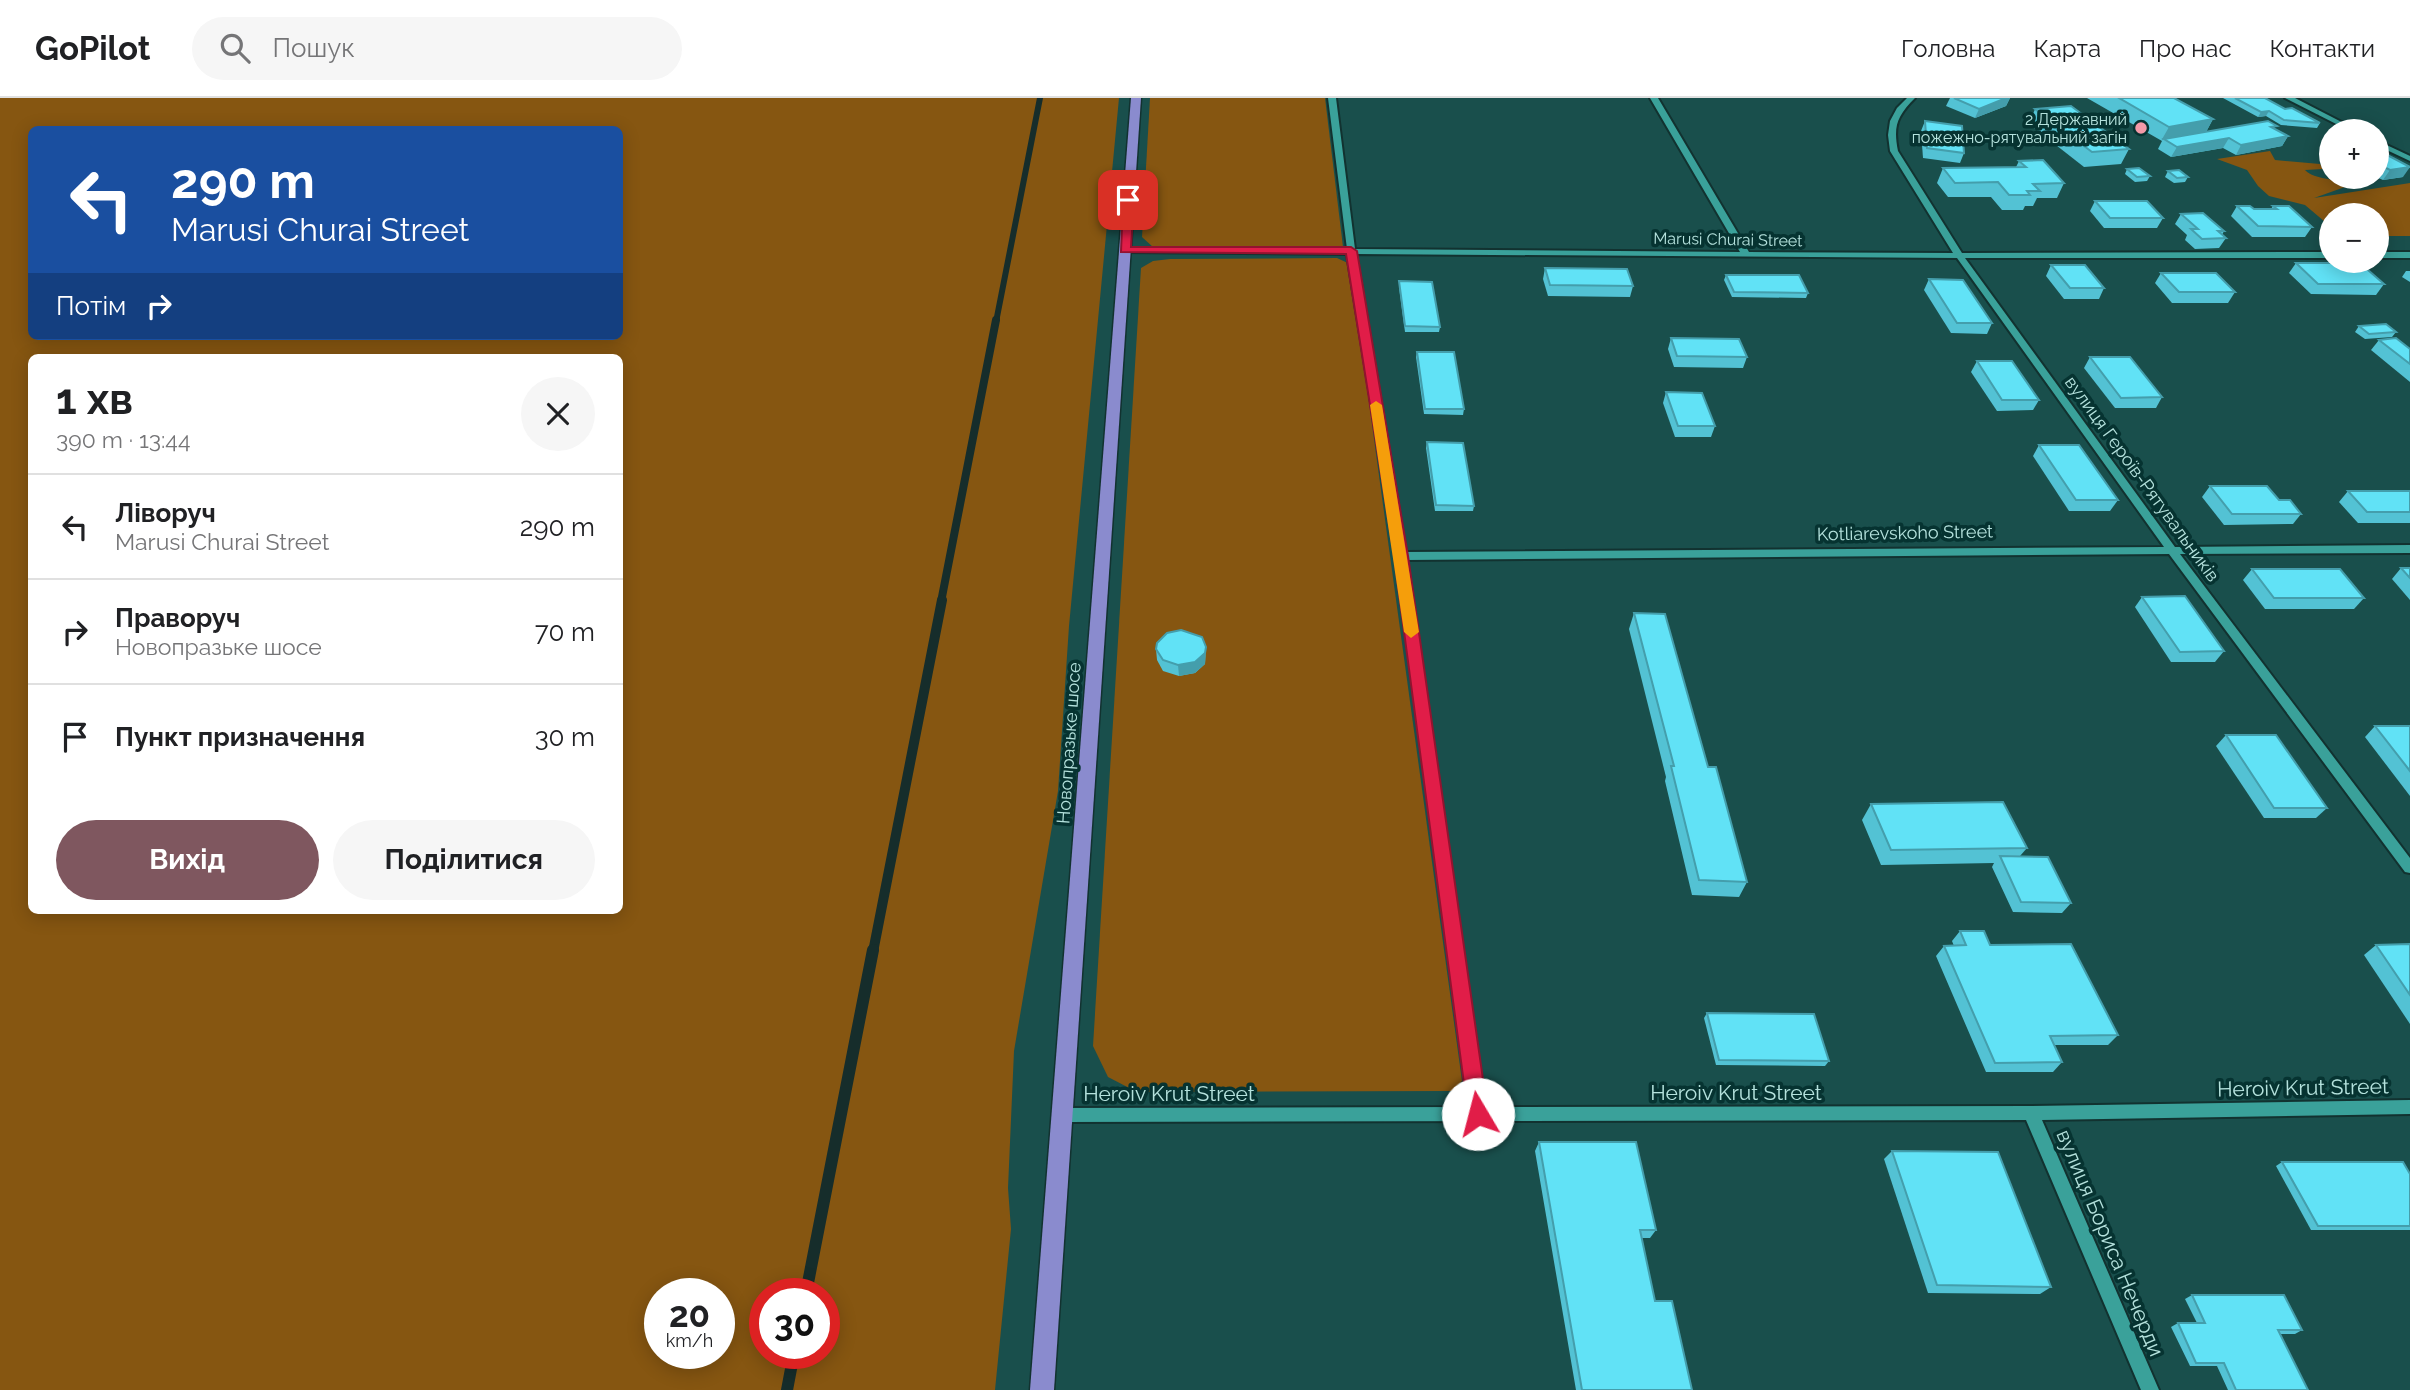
<!DOCTYPE html>
<html lang="uk">
<head>
<meta charset="utf-8">
<style>
  body { margin:0; font-family:Raleway,sans-serif; background:#f6f6f6; color:#202124; height:100vh; display:flex; flex-direction:column; font-size:26px; white-space:nowrap }
  * { box-sizing:border-box; margin:0 }
  p { font-size:23px; color:#757577 }
  .icon { flex:none; width:38px; height:38px; fill:none; stroke:currentColor; stroke-width:2; stroke-linecap:round; stroke-linejoin:round }
  .map { position:relative; flex:1; overflow:hidden }
  .side { position:absolute; left:28px; top:256px; width:595px; height:560px; display:flex; flex-direction:column; background:#fff; border-radius:10px; box-shadow:0 4px 18px #0003 }
  .side>* { flex:none }
  .hud { position:absolute; left:28px; top:28px; width:595px; height:214px; border-radius:10px; box-shadow:0 4px 18px #0003; background:#1a4fa0; color:#fff; overflow:hidden }
  .fabs { position:absolute; left:2319px; top:21px; display:grid; gap:14px }
  .fabs a { display:grid; place-items:center; width:70px; height:70px; border-radius:50%; background:#fff; box-shadow:0 4px 18px #0003; font-size:35px }
  .speed { position:absolute; left:644px; top:1180px; display:flex; gap:14px; font-size:35px; font-weight:700; text-align:center }
  .speed>* { display:grid; place-content:center; width:91px; height:91px; border-radius:50%; background:#fff; box-shadow:0 4px 18px #0003; line-height:1 }
  .speed small { font-size:18px; font-weight:400 }
  .speed .limit { border:10px solid #d22; background:#fff; color:#111 }
  .pin { position:absolute; display:grid; place-items:center; width:60px; height:60px; color:#fff; margin:-30px; border-radius:14px; box-shadow:0 4px 10px #0006 }
  .me { position:absolute; width:77px; margin:-38px; rotate:352deg; stroke-linejoin:round; filter:drop-shadow(0 0 5px #0008) }
  .turn { display:flex; align-items:center; gap:24px; height:147px; padding:0 28px; font-size:32px }
  .turn .icon { width:91px; height:91px; stroke-width:2.5 }
  .turn b { display:block; font-size:49px; line-height:60px }
  .then { display:flex; align-items:center; height:66px; padding:0 28px; background:#0003; gap:14px; font-size:26px }
  .round { display:grid; place-items:center; flex:none; width:74px; height:74px; border-radius:37px; background:#f6f6f6 }
  .summary { display:flex; align-items:center; justify-content:space-between; height:119px; padding:0 28px }
  h1 { font-size:42px; font-weight:700; line-height:52px }
  .cta { display:flex; gap:14px; margin-top:auto; padding:14px 28px }
  .cta a { flex:1; height:80px; border-radius:42px; background:#7f575f; color:#fff; font-size:28px; font-weight:700; line-height:80px; text-align:center }
  .cta a+a { background:#f6f6f6; color:#202124 }
  ul { padding:0; list-style:none }
  li { display:flex; align-items:center; gap:21px; height:105px; padding:0 28px; border-top:2px solid #e0e0e0 }
  li div { flex:1 }
  li b { display:block; font-size:26px }
  li em { font-style:normal }
  header { display:flex; align-items:center; gap:42px; box-sizing:border-box; height:98px; padding:0 35px; background:#fff; border-bottom:2px solid #e0e0e0 }
  header strong { font-size:33px }
  nav { display:flex; gap:38px; margin-inline-start:auto; font-size:24px }
  .search { width:490px; height:63px; background:#f6f6f6; display:flex; align-items:center; gap:18px; box-sizing:border-box; padding:0 24px; border-radius:38px; color:#757577; font-size:26px }
  .map>svg:first-child { display:block }
  .green { fill:#865611; fill-rule:evenodd }
  .lines { fill:none; stroke-linecap:round; stroke-linejoin:round }
  .stream-far3 { stroke:#162d2b; stroke-width:6 }
  .stream-far2 { stroke:#162d2b; stroke-width:8 }
  .stream-far1 { stroke:#162d2b; stroke-width:10 }
  .stream { stroke:#162d2b; stroke-width:12 }
  .minor-casing { stroke:#123230; stroke-width:4 }
  .major-casing { stroke:#123230; stroke-width:3 }
  .minor { fill:#3aa19a; fill-rule:evenodd }
  .major { fill:#8a8bce; fill-rule:evenodd }
  .wall { fill:#53c2d4 }
  .shaded-wall { fill:#449eac }
  .building { fill:#61e2f6; stroke:#449eac; stroke-width:2 }
  .route { fill:#e11d48; stroke:#92132f; stroke-width:2 }
  .slow { fill:#f59e0b }
  .poi-dot { fill:#f39aa8; stroke:#063331; stroke-width:2.5 }
  .labels { text-anchor:middle; stroke-width:7; stroke-linejoin:round; paint-order:stroke }
  .far-poi-label { font-size:16px; fill:#b5e2dd; stroke:#063331; text-anchor:end }
  .far-street-label { font-size:16px; fill:#b5e2dd; stroke:#063331 }
  .street-label { font-size:18px; fill:#b5e2dd; stroke:#063331 }
  .near-street-label { font-size:21px; fill:#b5e2dd; stroke:#063331 }
</style>
</head>
<body>
<header>
<strong>GoPilot</strong>
<div class="search"><svg class="icon" aria-label="search" viewBox="0 0 24 24"><circle cx="10" cy="10" r="6"/><path d="M15 15l6 6"/></svg>Пошук</div>
<nav><a>Головна</a><a>Карта</a><a>Про нас</a><a>Контакти</a></nav>
</header>
<div class="map">
<svg width="2410" height="1292" viewBox="0 0 2410 1292">
  <rect width="100%" height="100%" fill="#194f4c"/>
  <g class="green">
    <path d="M0,0H1119L1069,528L1058,693L1014,953L1008,1090L1011,1131L995,1292H0ZM32,32H620V238H32ZM32,259H620V812H32ZM660,1195H719V1255H660ZM765,1195H824V1255H765Z"/>
    <polygon points="1150,0 1325,0 1343,149 1154,150 1142,139"/>
    <path d="M2270,53L2275,62L2320,66L2323,71L2305,72C2316,83 2334,78 2345,89L2314,100L2410,85V138H2377L2376,117H2331V129L2305,107L2269,98L2258,88L2247,72L2217,61Z"/>
    <polygon points="1337,160 1350,166 1462,983 1452,993 1137,994 1108,979 1093,948 1141,170 1153,163 1170,161"/>
  </g>
  <g class="lines">
    <polyline class="stream-far3" points="996,224 1040,0"/>
    <polyline class="stream-far2" points="941,504 996,222"/>
    <polyline class="stream-far1" points="873,854 942,502"/>
    <g class="stream">
      <polyline points="806,1195 873,852"/>
      <polyline points="787,1292 794,1255"/>
    </g>
    <defs>
      <g id="minor">
        <path d="M1328,0H1336L1355,151L1740,154L1650,0H1658L1749,154L1953,155L1890,53L1888,37L1890,23L1897,10L1907,0H1915C1897,18 1893,28 1898,53L1962,155L2331,154V160H1965L2175,449L2410,447V455L2180,456L2410,760V775L2405,774L2169,456L1407,462L1485,1009L2031,1008L2410,1002V1016L2042,1022L2159,1292H2141L2026,1022L1062,1024L1057,1022L1054,1017L1057,1012L1062,1010L1469,1009L1396,458L1347,156L1125,154L1121,152L1125,150L1347,151ZM1356,156L1957,160L2164,449L1406,454Z"/>
        <polygon points="2285,0 2295,0 2359,33 2350,33"/>
        <polygon points="2376,42 2410,58 2410,63 2376,47"/>
        <rect x="2376" y="154" width="34" height="6"/>
      </g>
      <polygon id="major" points="1131,0 1141,0 1054,1292 1030,1292"/>
    </defs>
    <use href="#minor" class="minor-casing"/>
    <use href="#major" class="major-casing"/>
    <use href="#minor" class="minor"/>
    <use href="#major" class="major"/>
  </g>
  <g class="wall">
    <polygon points="1950,0 2010,0 2006,8 1975,20 1946,8"/>
    <polygon points="2087,0 2174,0 2213,21 2206,34 2275,32 2288,38 2282,48 2236,57 2223,50 2171,59 2158,51 2162,43"/>
    <polygon points="2223,0 2265,0 2285,11 2320,25 2317,30 2281,27 2266,18 2258,19"/>
    <polygon points="2035,11 2129,51 2121,66 2084,69 2029,26"/>
    <polygon points="1925,23 1964,55 1960,65 1923,60 1921,33"/>
    <polygon points="2331,41 2331,54 2325,51"/>
    <polygon points="2376,51 2403,79 2383,82 2376,79"/>
    <polygon points="2019,63 2064,85 2057,100 2037,100 2033,108 2025,108 2023,112 2002,112 1991,99 1948,99 1937,85 1943,70 2016,69"/>
    <polygon points="2127,71 2150,78 2147,83 2135,84 2125,76"/>
    <polygon points="2168,73 2188,79 2185,84 2174,85 2165,79"/>
    <polygon points="2095,103 2163,120 2157,130 2104,130 2090,113"/>
    <polygon points="2237,108 2254,111 2271,111 2273,108 2312,129 2305,139 2252,139 2231,118"/>
    <polygon points="2181,116 2224,133 2222,137 2226,140 2219,150 2195,151 2185,142 2187,137 2175,126"/>
    <polygon points="2296,165 2384,186 2376,197 2311,196 2289,175"/>
    <polygon points="2051,167 2104,190 2099,201 2064,201 2046,178"/>
    <polygon points="1545,170 1633,188 1630,199 1548,198 1543,181"/>
    <polygon points="2406,173 2410,173 2410,184 2402,179"/>
    <polygon points="2161,175 2235,194 2228,205 2172,205 2155,185"/>
    <polygon points="1726,177 1808,195 1806,200 1732,199 1724,182"/>
    <polygon points="1929,181 1992,225 1987,236 1951,235 1924,192"/>
    <polygon points="1399,183 1440,229 1439,234 1405,234 1399,189"/>
    <polygon points="2359,228 2396,234 2392,239 2365,241 2355,234"/>
    <polygon points="1671,240 1747,259 1743,270 1674,269 1668,251"/>
    <polygon points="2379,242 2410,251 2410,284 2371,252"/>
    <polygon points="1417,254 1464,311 1463,317 1424,316 1416,259"/>
    <polygon points="2090,259 2162,299 2156,310 2115,310 2084,270"/>
    <polygon points="1977,263 2039,302 2033,312 1997,313 1971,274"/>
    <polygon points="1666,294 1715,328 1711,339 1675,339 1663,305"/>
    <polygon points="1427,344 1474,408 1473,413 1435,413 1426,350"/>
    <polygon points="2039,347 2118,402 2110,413 2069,413 2033,358"/>
    <polygon points="2210,388 2279,402 2301,416 2293,426 2224,427 2202,399"/>
    <polygon points="2348,393 2410,393 2410,425 2358,425 2339,404"/>
    <polygon points="2401,470 2410,470 2410,502 2392,481"/>
    <polygon points="2252,471 2364,500 2354,511 2265,511 2243,482"/>
    <polygon points="2142,499 2224,553 2215,564 2171,564 2135,509"/>
    <polygon points="1634,515 1708,669 1747,784 1739,799 1692,797 1665,683 1666,679 1629,531"/>
    <polygon points="1206,549 1205,566 1195,575 1179,578 1163,573 1157,562 1156,551"/>
    <polygon points="2375,628 2410,628 2410,698 2365,639"/>
    <polygon points="2226,637 2327,710 2316,720 2264,720 2216,648"/>
    <polygon points="1871,706 2027,750 2020,758 2071,805 2062,815 2013,814 1992,769 1994,765 1881,767 1862,722"/>
    <polygon points="1960,833 1990,847 2118,937 2108,947 2054,947 2062,964 2053,974 1986,974 1936,858 1944,848 1954,848 1952,843"/>
    <polygon points="2410,846 2410,926 2364,857 2376,847"/>
    <polygon points="1707,915 1829,963 1825,968 1716,967 1704,920"/>
    <polygon points="1539,1044 1656,1132 1650,1140 1642,1140 1655,1203 1692,1292 1576,1292 1535,1053"/>
    <polygon points="1892,1053 2051,1189 2040,1196 1928,1195 1884,1061"/>
    <polygon points="2282,1064 2410,1076 2410,1132 2311,1132 2276,1068"/>
    <polygon points="2192,1197 2302,1232 2295,1236 2280,1236 2308,1292 2228,1292 2217,1268 2190,1268 2171,1229 2178,1225 2197,1225 2185,1201"/>
  </g>
  <g class="shaded-wall">
    <polygon points="2006,0 2010,0 2006,8 1975,20 1979,11"/>
    <polygon points="2269,13 2266,18 2258,19 2261,14"/>
    <polygon points="2213,21 2205,36 2164,41 2161,43 2169,29"/>
    <polygon points="2288,38 2282,48 2236,57 2241,47"/>
    <polygon points="2229,40 2223,50 2171,59 2177,49"/>
    <polygon points="2410,69 2403,79 2383,82 2390,72"/>
    <polygon points="1206,549 1205,566 1195,575 1179,578 1178,567"/>
  </g>
  <g class="building">
    <polygon points="1954,0 2006,0 1979,11"/>
    <polygon points="2119,0 2174,0 2213,21 2169,29"/>
    <polygon points="2235,0 2265,0 2285,11 2292,10 2320,25 2284,22 2269,13 2261,14"/>
    <polygon points="2071,8 2129,51 2092,54 2035,11"/>
    <polygon points="1925,23 1962,28 1964,55 1927,50"/>
    <polygon points="2268,23 2277,28 2271,29 2288,38 2241,47 2229,40 2177,49 2164,41"/>
    <polygon points="2376,51 2410,69 2390,72 2376,65"/>
    <polygon points="2043,62 2064,85 2033,86 2040,93 2027,93 2030,97 2009,97 1998,84 1955,85 1943,70 2026,69 2019,63"/>
    <polygon points="2139,70 2150,78 2137,79 2127,71"/>
    <polygon points="2179,72 2188,79 2177,80 2168,73"/>
    <polygon points="2095,103 2147,103 2163,120 2110,120"/>
    <polygon points="2237,108 2250,108 2254,111 2277,111 2273,108 2289,108 2312,129 2258,128"/>
    <polygon points="2203,115 2224,133 2218,133 2226,140 2202,141 2191,131 2198,131 2181,116"/>
    <polygon points="2296,165 2360,165 2384,186 2318,186"/>
    <polygon points="2051,167 2085,167 2104,190 2070,190"/>
    <polygon points="1545,170 1627,171 1633,188 1550,187"/>
    <polygon points="2161,175 2216,175 2235,194 2179,194"/>
    <polygon points="1726,177 1799,177 1808,195 1734,194"/>
    <polygon points="1929,181 1963,182 1992,225 1957,225"/>
    <polygon points="1399,183 1432,184 1440,229 1405,228"/>
    <polygon points="2386,226 2396,234 2369,236 2359,228"/>
    <polygon points="1671,240 1739,241 1747,259 1677,258"/>
    <polygon points="2396,240 2410,251 2410,266 2379,242"/>
    <polygon points="1417,254 1454,254 1464,311 1425,311"/>
    <polygon points="2090,259 2130,259 2162,299 2121,300"/>
    <polygon points="1977,263 2012,263 2039,302 2002,302"/>
    <polygon points="1666,294 1702,295 1715,328 1678,328"/>
    <polygon points="1427,344 1463,345 1474,408 1436,407"/>
    <polygon points="2039,347 2079,347 2118,402 2076,402"/>
    <polygon points="2210,388 2267,388 2279,402 2290,402 2301,416 2232,416"/>
    <polygon points="2348,393 2410,393 2410,414 2367,414"/>
    <polygon points="2401,470 2410,470 2410,480"/>
    <polygon points="2252,471 2340,471 2364,500 2274,500"/>
    <polygon points="2185,498 2224,553 2180,554 2142,499"/>
    <polygon points="1634,515 1665,516 1708,669 1716,669 1747,784 1699,782 1671,668 1674,668"/>
    <polygon points="1181,532 1202,539 1206,549 1205,555 1195,564 1178,567 1163,562 1156,551 1157,545 1167,535"/>
    <polygon points="2375,628 2410,628 2410,673"/>
    <polygon points="2226,637 2276,637 2327,710 2274,710"/>
    <polygon points="2003,704 2027,750 1891,752 1871,706"/>
    <polygon points="2000,758 2048,759 2071,805 2021,804"/>
    <polygon points="1960,833 1984,833 1990,847 2071,846 2118,937 2050,938 2062,964 1995,965 1944,848 1966,847"/>
    <polygon points="2410,846 2410,897 2376,847"/>
    <polygon points="1707,915 1814,916 1829,963 1719,962"/>
    <polygon points="1539,1044 1636,1044 1656,1132 1640,1132 1655,1203 1672,1203 1692,1292 1582,1292"/>
    <polygon points="1892,1053 1998,1054 2051,1189 1937,1187"/>
    <polygon points="2282,1064 2403,1064 2410,1076 2410,1128 2318,1128"/>
    <polygon points="2192,1197 2284,1197 2302,1232 2278,1232 2308,1292 2236,1292 2224,1265 2196,1265 2178,1225 2205,1225"/>
  </g>
  <polygon class="route" points="1128,98 1134,102 1131,149 1351,149 1357,153 1408,458 1488,1016 1485,1023 1478,1026 1471,1023 1468,1016 1394,458 1346,156 1121,154 1123,102"/>
  <polygon class="slow" points="1376,303 1382,307 1419,534 1411,540 1404,534 1370,307"/>
  <circle class="poi-dot" cx="2141" cy="30" r="7"/>
  <g class="labels">
    <g class="far-poi-label">
      <text x="2127" y="27">2 Державний<tspan x="2127" dy="18">пожежно-рятувальний загін</tspan></text>
    </g>
    <g class="far-street-label">
      <text transform="translate(1728 141) rotate(1)" y="6">Marusi Churai Street</text>
    </g>
    <g class="street-label">
      <text transform="translate(2142 381) rotate(54)" y="6">вулиця Героїв-Рятувальників</text>
      <text transform="translate(1905 435) rotate(-1)" y="6">Kotliarevskoho Street</text>
      <text transform="translate(1069 645) rotate(-86)" y="6">Новопразьке шосе</text>
    </g>
    <g class="near-street-label">
      <text transform="translate(2303 990) rotate(-1)" y="7">Heroiv Krut Street</text>
      <text x="1736" y="1002">Heroiv Krut Street</text>
      <text x="1169" y="1003">Heroiv Krut Street</text>
      <text transform="translate(2110 1145) rotate(67)" y="7">вулиця Бориса Нечерди</text>
    </g>
  </g>
</svg>
<div class="fabs">
<a>+</a>
<a>−</a>
</div>
<div class="speed"><div>20<small>km/h</small></div><div class="limit">30</div></div>
<div class="pin" style="left:1128px;top:102px;background:#d93025"><svg class="icon" aria-label="arrive" viewBox="0 0 24 24"><path d="M6 21V4h12l-3 4 3 4H6"/></svg></div>
<svg class="me" style="left:1478px;top:1016px" viewBox="-20 -20 40 40"><circle r="19" fill="#fff"/><path d="M0-13L10 11 0 6-10 11z" fill="#e11d48"/></svg>
<div class="hud">
<div class="turn"><svg class="icon" aria-label="left" viewBox="0 0 24 24"><path d="M17 20v-9H6M10 6l-5 5 5 5"/></svg><div><b>290 m</b>Marusi Churai Street</div></div>
<div class="then">Потім<svg class="icon" aria-label="right" viewBox="0 0 24 24"><path d="M7 20v-9h11M14 6l5 5-5 5"/></svg></div>
</div>
<section class="side">
<div class="summary"><div><h1>1 хв</h1><p>390 m · 13:44</p></div><a class="round"><svg class="icon" aria-label="close" viewBox="0 0 24 24"><path d="M6 6l12 12M18 6L6 18"/></svg></a></div>
<ul>
<li><svg class="icon" aria-label="left" viewBox="0 0 24 24"><path d="M17 20v-9H6M10 6l-5 5 5 5"/></svg><div><b>Ліворуч</b><p>Marusi Churai Street</p></div><em>290 m</em></li>
<li><svg class="icon" aria-label="right" viewBox="0 0 24 24"><path d="M7 20v-9h11M14 6l5 5-5 5"/></svg><div><b>Праворуч</b><p>Новопразьке шосе</p></div><em>70 m</em></li>
<li><svg class="icon" aria-label="arrive" viewBox="0 0 24 24"><path d="M6 21V4h12l-3 4 3 4H6"/></svg><div><b>Пункт призначення</b></div><em>30 m</em></li>
</ul>
<div class="cta"><a>Вихід</a><a>Поділитися</a></div>
</section>
</div>
</body>
</html>
